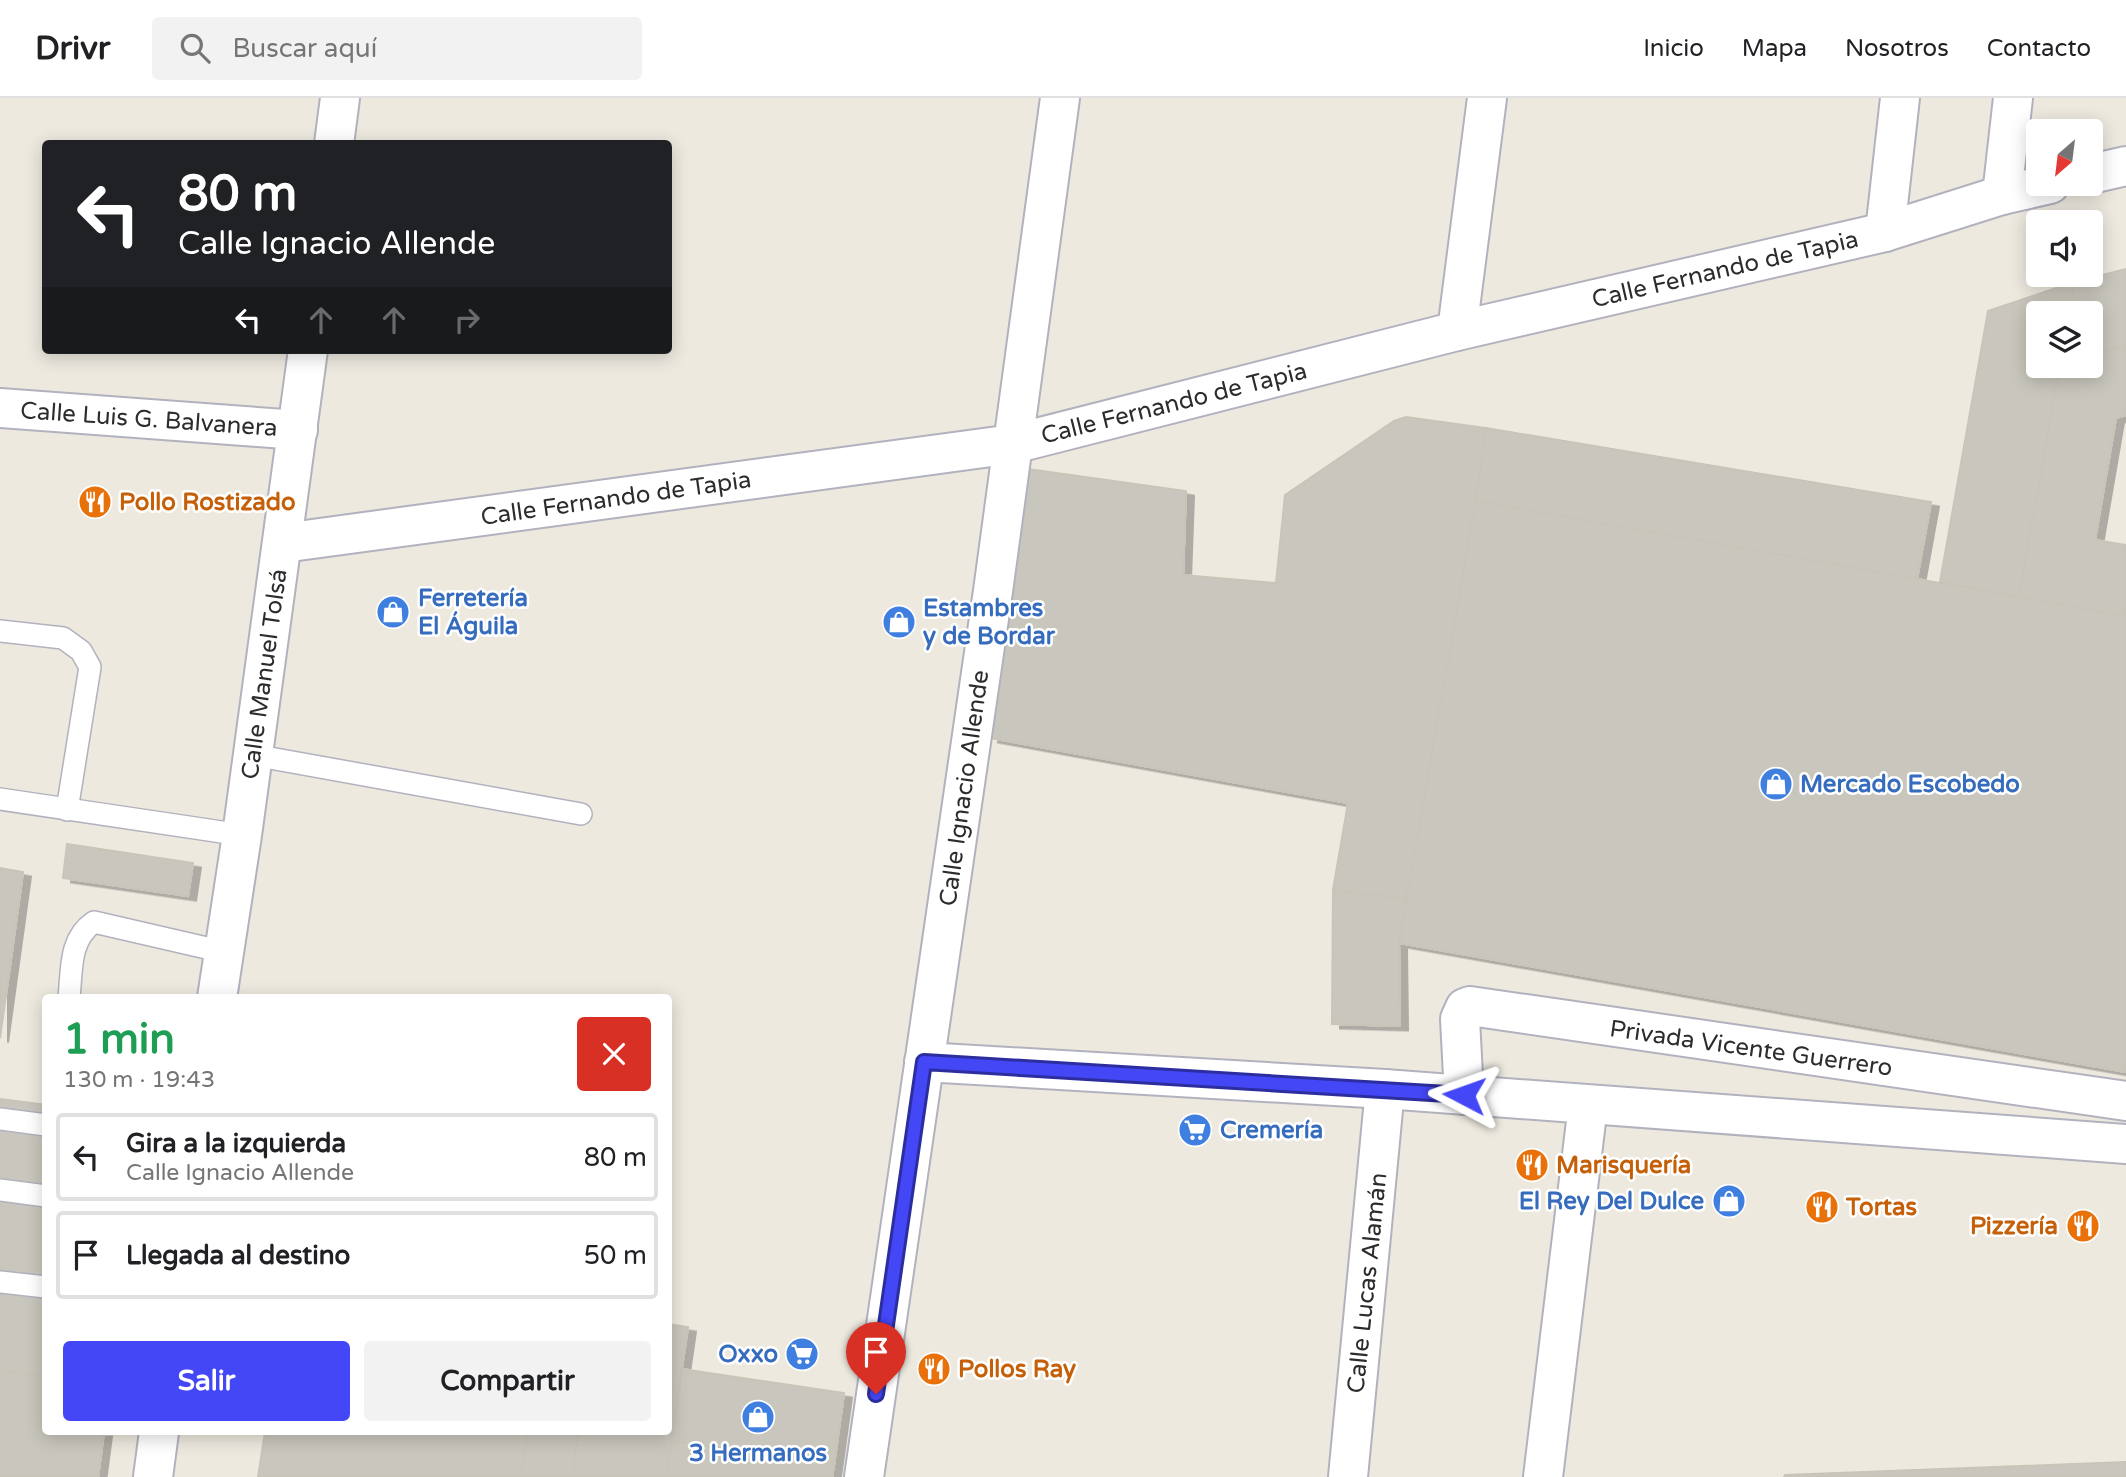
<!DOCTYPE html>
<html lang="es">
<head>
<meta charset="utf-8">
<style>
  body { margin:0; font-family:"Varela Round",sans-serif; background:#f2f2f2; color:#202124; height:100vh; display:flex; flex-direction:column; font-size:26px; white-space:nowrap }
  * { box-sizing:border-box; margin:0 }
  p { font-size:23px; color:#757577 }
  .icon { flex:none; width:38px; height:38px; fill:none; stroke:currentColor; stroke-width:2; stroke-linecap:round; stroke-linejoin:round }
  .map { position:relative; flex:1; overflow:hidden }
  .panel { position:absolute; left:42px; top:896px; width:630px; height:441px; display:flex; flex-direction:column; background:#fff; border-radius:7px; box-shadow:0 4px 18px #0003 }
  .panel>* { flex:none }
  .guide { position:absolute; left:42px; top:42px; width:630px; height:214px; border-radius:7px; box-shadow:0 4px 18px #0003; background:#202124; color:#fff; overflow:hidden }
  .needle { width:46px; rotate:208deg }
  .controls { position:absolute; left:2026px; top:21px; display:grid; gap:14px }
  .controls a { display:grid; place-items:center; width:77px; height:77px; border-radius:7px; background:#fff; box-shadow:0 4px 18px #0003; font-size:35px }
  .pin { position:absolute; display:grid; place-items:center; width:60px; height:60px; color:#fff; margin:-72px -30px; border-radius:50% 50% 50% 0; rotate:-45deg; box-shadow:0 0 7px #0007 }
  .pin .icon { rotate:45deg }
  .me { position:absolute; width:77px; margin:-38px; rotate:274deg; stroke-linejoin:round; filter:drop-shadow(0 0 5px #0008) }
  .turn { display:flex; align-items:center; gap:24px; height:147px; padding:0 21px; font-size:32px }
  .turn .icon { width:91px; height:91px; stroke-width:2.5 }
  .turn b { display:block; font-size:49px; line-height:60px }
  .lanes { display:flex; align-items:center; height:66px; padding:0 21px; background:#0003; justify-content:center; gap:35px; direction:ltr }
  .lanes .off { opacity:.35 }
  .round { display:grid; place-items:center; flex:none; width:74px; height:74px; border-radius:7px; background:#f2f2f2 }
  .overview { display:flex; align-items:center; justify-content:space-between; height:119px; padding:0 21px }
  h1 { font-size:42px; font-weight:800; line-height:52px; color:#1e9e55 }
  .action { display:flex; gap:14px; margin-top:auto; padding:14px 21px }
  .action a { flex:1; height:80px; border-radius:7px; background:#4447f5; color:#fff; font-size:28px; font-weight:800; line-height:80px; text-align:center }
  .action a+a { background:#f2f2f2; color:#202124 }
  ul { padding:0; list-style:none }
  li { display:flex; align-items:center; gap:21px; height:88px; margin:0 14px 10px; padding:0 7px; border:4px solid #e0e0e0; border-radius:7px }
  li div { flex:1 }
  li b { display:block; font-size:26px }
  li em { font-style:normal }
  header { display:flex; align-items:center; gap:42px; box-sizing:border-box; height:98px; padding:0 35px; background:#fff; border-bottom:2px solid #e0e0e0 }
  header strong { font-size:33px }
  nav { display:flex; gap:38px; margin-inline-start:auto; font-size:24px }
  .search { width:490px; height:63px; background:#f2f2f2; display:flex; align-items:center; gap:18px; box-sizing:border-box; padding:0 24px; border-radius:7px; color:#757577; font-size:26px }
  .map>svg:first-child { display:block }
  .building { fill:#c9c7bd; stroke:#c8c5b8; stroke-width:2; filter:url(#shadow) }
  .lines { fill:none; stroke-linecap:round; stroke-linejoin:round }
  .lane-casing { stroke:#b2b2bf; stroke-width:24 }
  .street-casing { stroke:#b2b2bf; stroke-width:42 }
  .secondary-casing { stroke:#b2b2bf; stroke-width:42 }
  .lane { stroke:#fff; stroke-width:21 }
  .street { stroke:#fff; stroke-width:38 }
  .secondary { stroke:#fff; stroke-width:38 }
  .route-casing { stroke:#2c2e9f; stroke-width:18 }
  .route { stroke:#4447f5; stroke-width:12 }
  .labels { text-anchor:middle; stroke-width:5; stroke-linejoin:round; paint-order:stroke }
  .street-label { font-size:24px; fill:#2c2c2c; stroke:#fff }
  .food-label { font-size:24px; font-weight:bold; fill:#c56008; stroke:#fff; text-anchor:start }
  .shop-label { font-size:24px; font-weight:bold; fill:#366cbe; stroke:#fff; text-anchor:start }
</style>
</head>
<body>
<header>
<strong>Drivr</strong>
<div class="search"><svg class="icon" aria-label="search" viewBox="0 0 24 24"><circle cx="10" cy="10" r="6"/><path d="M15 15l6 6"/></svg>Buscar aquí</div>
<nav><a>Inicio</a><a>Mapa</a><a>Nosotros</a><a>Contacto</a></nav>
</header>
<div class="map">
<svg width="2126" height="1379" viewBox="0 0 2126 1379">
  <defs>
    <filter id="shadow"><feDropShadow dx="8" dy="4.5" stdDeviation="0" flood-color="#0004"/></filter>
  </defs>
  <rect width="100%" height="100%" fill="#ede9df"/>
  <g class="building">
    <polygon points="2126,171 2126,248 2091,257 2091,215 2069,215 2074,184"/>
    <polygon points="2074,184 2069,215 2039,215 2039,268 2060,268 2019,499 1940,484 1988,213"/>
    <polygon points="2126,248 2126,317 2116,320 2095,442 2126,447 2126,518 2019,499 2060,268 2091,268 2091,257"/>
    <polygon points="1406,319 1486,330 1476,403 1407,801 1333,792 1348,705 990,640 1027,371 1186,393 1183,477 1276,485 1285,397 1394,323"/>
    <polygon points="1486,330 1931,404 1917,481 1476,403"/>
    <polygon points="1476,403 2126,518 2126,974 1399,845"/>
    <polygon points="67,746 193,765 188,798 63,780"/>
    <polygon points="0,770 23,774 0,940"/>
    <polygon points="1333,792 1407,801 1399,845 1400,928 1332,926"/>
    <polygon points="0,1001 46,1007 46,1279 0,1272"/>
    <polygon points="668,1226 688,1229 666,1379 572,1379 578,1334 668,1334"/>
    <polygon points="682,1271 844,1295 834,1367 672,1343"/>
    <polygon points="0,1272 46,1279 46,1334 104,1334 98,1379 0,1379"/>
    <polygon points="265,1334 528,1334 521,1379 258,1379"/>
    <polygon points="528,1334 578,1334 572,1379 521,1379"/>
    <polygon points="672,1343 834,1367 832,1379 666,1379"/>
    <polygon points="2126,1364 2126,1379 1784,1379 1785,1377"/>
  </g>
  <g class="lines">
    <defs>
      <g id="lane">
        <polyline points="0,533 63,540 81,553 90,569 67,712"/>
        <polyline points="253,657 581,716"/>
        <polyline points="0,701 242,737"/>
        <path d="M69,900C72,871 69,841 94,824L224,854"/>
        <polyline points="0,1021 46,1027"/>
        <polyline points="0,1092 46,1098"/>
        <polyline points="0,1184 46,1189"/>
      </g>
      <g id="street">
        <polyline points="2002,97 2013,0"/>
        <polyline points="1885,134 1900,0"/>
        <polyline points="1457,233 1487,0"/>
        <polyline points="0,310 298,332"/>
        <polyline points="924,964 1385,991 2126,1046"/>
        <polyline points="1464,997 1460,921 1465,910 1470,908 2126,1003"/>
        <polyline points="864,1379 993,493 1060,0"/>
        <polyline points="1348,1379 1385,991"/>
        <polyline points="1543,1379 1588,1007"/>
      </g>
      <g id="secondary">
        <polyline points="334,46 340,0"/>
        <polyline points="2091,76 2126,68"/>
        <polyline points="283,445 1013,346 1457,233 1885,134 2002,97 2050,86"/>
        <polyline points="217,900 242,737 308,252"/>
        <polyline points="153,1379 159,1334"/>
      </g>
    </defs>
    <use href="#lane" class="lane-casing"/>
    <use href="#street" class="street-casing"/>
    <use href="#secondary" class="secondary-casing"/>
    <use href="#lane" class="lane"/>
    <use href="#street" class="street"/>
    <use href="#secondary" class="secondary"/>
  </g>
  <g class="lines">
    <defs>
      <polyline id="route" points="876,1296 924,964 1464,997"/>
    </defs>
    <use href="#route" class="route-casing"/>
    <use href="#route" class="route"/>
  </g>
  <defs>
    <symbol id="restaurant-disc" viewBox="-11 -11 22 22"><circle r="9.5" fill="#e8710a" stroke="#fff"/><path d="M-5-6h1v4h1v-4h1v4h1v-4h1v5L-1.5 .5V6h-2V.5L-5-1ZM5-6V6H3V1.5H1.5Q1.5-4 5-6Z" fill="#fff"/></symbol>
    <symbol id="shop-disc" viewBox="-11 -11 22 22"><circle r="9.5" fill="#3f7fe0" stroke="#fff"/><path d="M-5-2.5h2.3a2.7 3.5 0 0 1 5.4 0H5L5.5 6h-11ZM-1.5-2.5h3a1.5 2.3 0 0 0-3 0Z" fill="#fff"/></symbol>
    <symbol id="supermarket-disc" viewBox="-11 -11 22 22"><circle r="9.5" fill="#3f7fe0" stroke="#fff"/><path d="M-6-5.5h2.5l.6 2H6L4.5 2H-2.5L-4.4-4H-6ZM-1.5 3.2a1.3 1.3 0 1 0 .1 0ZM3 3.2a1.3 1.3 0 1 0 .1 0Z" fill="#fff"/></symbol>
  </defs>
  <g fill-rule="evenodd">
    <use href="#restaurant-disc" x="76" y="385" width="38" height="38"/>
    <use href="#shop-disc" x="374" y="495" width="38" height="38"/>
    <use href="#shop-disc" x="880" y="505" width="38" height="38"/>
    <use href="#shop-disc" x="1757" y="667" width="38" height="38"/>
    <use href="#supermarket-disc" x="1176" y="1013" width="38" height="38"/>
    <use href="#restaurant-disc" x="1513" y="1048" width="38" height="38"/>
    <use href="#shop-disc" x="1710" y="1084" width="38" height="38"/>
    <use href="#restaurant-disc" x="1803" y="1090" width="38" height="38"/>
    <use href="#restaurant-disc" x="2064" y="1109" width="38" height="38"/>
    <use href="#supermarket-disc" x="783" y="1237" width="38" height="38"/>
    <use href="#restaurant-disc" x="915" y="1252" width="38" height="38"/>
    <use href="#shop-disc" x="739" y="1300" width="38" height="38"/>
  </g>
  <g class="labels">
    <g class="street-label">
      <text transform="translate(1725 171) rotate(-13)" y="8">Calle Fernando de Tapia</text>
      <text transform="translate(1174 305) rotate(-14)" y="8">Calle Fernando de Tapia</text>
      <text transform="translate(149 321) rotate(4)" y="8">Calle Luis G. Balvanera</text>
      <text transform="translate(616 400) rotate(-8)" y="8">Calle Fernando de Tapia</text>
      <text transform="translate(264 576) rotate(-82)" y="8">Calle Manuel Tolsá</text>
      <text transform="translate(964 690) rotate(-82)" y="8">Calle Ignacio Allende</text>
      <text transform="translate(1751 950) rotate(8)" y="8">Privada Vicente Guerrero</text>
      <text transform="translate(1367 1185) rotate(-84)" y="8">Calle Lucas Alamán</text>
    </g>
    <g class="food-label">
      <text x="119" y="412">Pollo Rostizado</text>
      <text x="1556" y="1075">Marisquería</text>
      <text x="1846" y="1117">Tortas</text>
      <text x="2058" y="1136" text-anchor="end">Pizzería</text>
      <text x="958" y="1279">Pollos Ray</text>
    </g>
    <g class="shop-label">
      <text x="418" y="508">Ferretería<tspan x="418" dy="28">El Águila</tspan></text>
      <text x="923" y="518">Estambres<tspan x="923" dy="28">y de Bordar</tspan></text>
      <text x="1800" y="694">Mercado Escobedo</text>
      <text x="1220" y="1040">Cremería</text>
      <text x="1704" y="1111" text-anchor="end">El Rey Del Dulce</text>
      <text x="778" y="1264" text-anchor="end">Oxxo</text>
      <text x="758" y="1363" text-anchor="middle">3 Hermanos</text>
    </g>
  </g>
</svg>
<div class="controls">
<a><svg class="needle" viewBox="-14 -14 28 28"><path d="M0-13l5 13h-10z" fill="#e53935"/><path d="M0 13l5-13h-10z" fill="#757577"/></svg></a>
<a><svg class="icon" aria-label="sound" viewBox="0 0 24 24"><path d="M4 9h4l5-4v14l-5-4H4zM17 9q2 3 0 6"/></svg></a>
<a><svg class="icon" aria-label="layers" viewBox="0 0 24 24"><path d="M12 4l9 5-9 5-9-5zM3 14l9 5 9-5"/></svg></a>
</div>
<div class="pin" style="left:876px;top:1296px;background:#d93025"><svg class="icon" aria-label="arrive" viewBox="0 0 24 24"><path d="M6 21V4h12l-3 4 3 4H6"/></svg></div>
<svg class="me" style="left:1464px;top:997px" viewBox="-20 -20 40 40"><path d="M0-17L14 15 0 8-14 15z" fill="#4447f5" stroke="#fff" stroke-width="4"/></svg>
<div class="guide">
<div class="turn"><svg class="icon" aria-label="left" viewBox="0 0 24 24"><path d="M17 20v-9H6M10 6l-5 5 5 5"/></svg><div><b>80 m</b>Calle Ignacio Allende</div></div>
<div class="lanes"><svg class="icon" aria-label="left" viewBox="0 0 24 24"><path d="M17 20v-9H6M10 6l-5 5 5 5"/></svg><svg class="icon off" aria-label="ahead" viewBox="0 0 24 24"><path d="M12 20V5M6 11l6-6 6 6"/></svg><svg class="icon off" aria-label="ahead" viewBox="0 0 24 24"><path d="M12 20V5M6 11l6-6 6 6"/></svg><svg class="icon off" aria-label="right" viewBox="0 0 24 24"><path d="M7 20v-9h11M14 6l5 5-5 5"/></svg></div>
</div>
<section class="panel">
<div class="overview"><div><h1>1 min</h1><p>130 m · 19:43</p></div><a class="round" style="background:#d93025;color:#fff"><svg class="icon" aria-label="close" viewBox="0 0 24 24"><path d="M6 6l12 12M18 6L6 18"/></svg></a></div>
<ul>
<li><svg class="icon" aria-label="left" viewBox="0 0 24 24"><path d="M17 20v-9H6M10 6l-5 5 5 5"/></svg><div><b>Gira a la izquierda</b><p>Calle Ignacio Allende</p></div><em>80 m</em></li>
<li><svg class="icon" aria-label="arrive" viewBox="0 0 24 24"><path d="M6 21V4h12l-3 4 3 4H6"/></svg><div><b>Llegada al destino</b></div><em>50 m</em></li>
</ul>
<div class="action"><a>Salir</a><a>Compartir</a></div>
</section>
</div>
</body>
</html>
